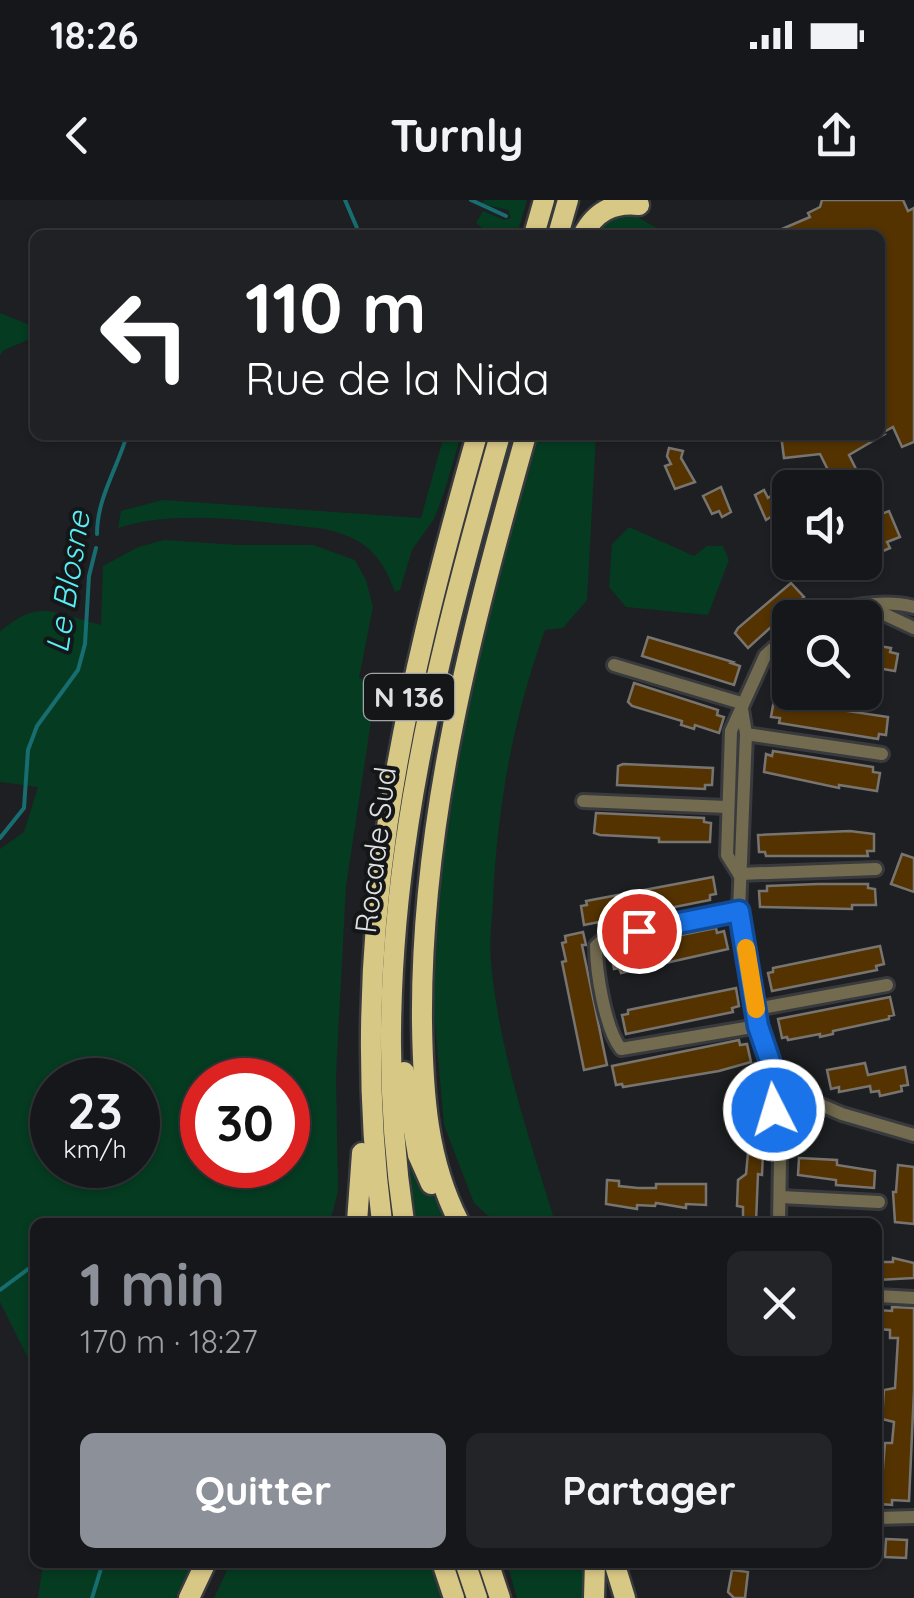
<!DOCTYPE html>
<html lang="fr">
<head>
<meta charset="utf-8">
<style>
  body { margin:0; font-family:Quicksand,sans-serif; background:#232427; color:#f1f3f6; height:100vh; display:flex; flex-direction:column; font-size:38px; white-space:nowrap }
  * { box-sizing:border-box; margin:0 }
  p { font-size:32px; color:#9e9fa2 }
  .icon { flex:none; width:55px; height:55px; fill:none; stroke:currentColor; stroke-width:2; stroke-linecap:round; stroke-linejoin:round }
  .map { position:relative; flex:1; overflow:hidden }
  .drawer { position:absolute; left:30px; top:1018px; width:852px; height:350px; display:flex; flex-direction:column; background:#16171a; border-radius:15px; box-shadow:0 2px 8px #0004,0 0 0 2px #353639 }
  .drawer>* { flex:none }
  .guide { position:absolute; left:30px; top:30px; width:855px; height:210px; border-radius:15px; box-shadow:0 2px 8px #0004,0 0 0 2px #353639; background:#202124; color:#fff; overflow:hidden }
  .controls { position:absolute; left:772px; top:270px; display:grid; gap:20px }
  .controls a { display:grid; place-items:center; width:110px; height:110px; border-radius:15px; background:#16171a; box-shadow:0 2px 8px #0004,0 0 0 2px #353639; font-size:50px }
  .speed { position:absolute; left:30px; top:858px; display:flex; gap:20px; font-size:50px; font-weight:700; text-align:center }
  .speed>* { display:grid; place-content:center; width:130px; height:130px; border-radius:50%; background:#16171a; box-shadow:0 2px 8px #0004,0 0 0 2px #353639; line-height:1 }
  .speed small { font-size:25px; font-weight:400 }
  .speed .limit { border:15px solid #d22; background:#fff; color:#111 }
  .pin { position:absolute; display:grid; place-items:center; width:85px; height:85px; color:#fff; margin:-42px; border:5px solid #fff; border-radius:50%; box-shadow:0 2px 10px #0007 }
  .me { position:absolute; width:110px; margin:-55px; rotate:355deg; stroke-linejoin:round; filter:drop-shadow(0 0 8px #0008) }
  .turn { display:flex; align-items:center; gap:35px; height:210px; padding:0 50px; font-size:45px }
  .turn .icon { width:130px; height:130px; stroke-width:2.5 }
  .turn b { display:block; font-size:70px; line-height:85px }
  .round { display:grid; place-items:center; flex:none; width:105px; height:105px; border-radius:15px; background:#232427 }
  .summary { display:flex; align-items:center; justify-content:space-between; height:170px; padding:0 50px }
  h1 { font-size:60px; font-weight:700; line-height:75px; color:#8c9099 }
  .primary-button { display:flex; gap:20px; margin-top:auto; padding:20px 50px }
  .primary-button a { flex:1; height:115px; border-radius:15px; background:#8c9099; color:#fff; font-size:40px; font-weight:700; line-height:115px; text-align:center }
  .primary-button a+a { background:#232427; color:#f1f3f6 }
  .status { display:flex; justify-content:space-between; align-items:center; height:70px; padding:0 50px; background:#16171a; direction:ltr }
  .status svg { height:28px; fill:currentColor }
  header { display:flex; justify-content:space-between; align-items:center; height:130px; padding:0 50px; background:#16171a; font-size:45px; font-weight:700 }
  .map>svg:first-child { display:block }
  .green { fill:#053b21; fill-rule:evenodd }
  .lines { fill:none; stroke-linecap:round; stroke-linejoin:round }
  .stream { stroke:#176d70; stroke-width:4 }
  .building { fill:#543300; stroke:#787571; stroke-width:2.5 }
  .minor-casing { stroke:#383a3d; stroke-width:18 }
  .trunk-casing { stroke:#383a3d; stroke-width:25 }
  .minor { stroke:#726b4f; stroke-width:12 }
  .trunk { stroke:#d8c886; stroke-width:20 }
  .route-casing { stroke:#114b97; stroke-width:25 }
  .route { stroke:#1a73e8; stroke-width:18 }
  .slow { stroke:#f59e0b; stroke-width:18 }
  .labels { text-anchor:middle; stroke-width:8; stroke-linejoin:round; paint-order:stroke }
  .shield { fill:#141618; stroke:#a3a4a6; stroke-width:2.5 }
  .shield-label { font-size:28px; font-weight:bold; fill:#e0e1e3 }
  .street-label { font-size:30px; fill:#e0e1e3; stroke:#141618 }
  .water-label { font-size:32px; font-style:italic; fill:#58eef5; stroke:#141618 }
</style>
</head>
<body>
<div class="status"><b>18:26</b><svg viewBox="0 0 49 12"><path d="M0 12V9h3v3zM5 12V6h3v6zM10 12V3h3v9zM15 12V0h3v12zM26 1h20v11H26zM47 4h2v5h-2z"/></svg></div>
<header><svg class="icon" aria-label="back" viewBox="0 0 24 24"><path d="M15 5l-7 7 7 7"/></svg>Turnly<svg class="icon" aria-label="share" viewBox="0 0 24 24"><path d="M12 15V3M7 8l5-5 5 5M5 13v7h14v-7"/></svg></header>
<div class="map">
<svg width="914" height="1398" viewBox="0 0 914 1398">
  <rect width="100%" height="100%" fill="#1d1f22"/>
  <g class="green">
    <polygon points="484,0 527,0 517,35 492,35 476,23 483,11 504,20 511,18 508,10 483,4"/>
    <polygon points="628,12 661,30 661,35 593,35 611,15"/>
    <polygon points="0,113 35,127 35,137 4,150 0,155"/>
    <path d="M444,235H461L444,293L434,319L412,350L400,390L395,392C380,353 366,339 325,329C262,322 177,308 118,328L121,311L162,300L421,318Z"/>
    <path d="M536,235H596L587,400L563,428L545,430C513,518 497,608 493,701C492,721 489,742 491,762C499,851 529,937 555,1022H495L474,1003L444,925L433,801L437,700L456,567L477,461Z"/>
    <polygon points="629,327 694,356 707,346 723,346 729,360 708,415 626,407 609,387 612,344"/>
    <path d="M164,340L238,345H313L355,360L366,380L373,407L359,478L377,482L346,686L336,875L338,991L330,1022H35V1172L0,1102V649L24,632L38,587L0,582V432C39,397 56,414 101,425L103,366L138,347ZM52,880H138V965H52ZM202,880H288V965H202Z"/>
    <polygon points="408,945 426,985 451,1022 415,1022"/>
    <polygon points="231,1362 429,1363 442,1398 214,1398"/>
    <polygon points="43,1363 43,1362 193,1363 175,1398 38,1398"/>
    <polygon points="507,1363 588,1363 586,1398 517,1398"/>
  </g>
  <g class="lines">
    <g class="stream">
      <polyline points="345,0 360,35"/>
      <polyline points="471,0 506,16"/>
      <path d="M97,334C97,298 117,269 127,235"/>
      <polyline points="0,638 24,608 28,550 37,526 78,470 85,444 89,376 96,348"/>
      <polyline points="0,1090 35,1064"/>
      <polyline points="92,1398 103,1362"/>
    </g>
  </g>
  <g class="building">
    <polygon points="822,0 903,0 908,11 914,8 914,242 902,247 893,227 880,234 880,35 768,35 810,17 808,13 820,7"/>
    <polygon points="781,235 883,235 849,255 861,279 843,288 837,288 820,254 784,258"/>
    <polygon points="669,248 683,251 681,258 695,282 675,289 665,266 671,264 667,256"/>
    <polygon points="721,287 731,312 722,317 719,311 712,314 703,296"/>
    <polygon points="764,290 768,298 775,293 783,309 766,320 755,295"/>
    <polygon points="874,311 876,316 889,311 900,337 887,342 890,348 876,354 874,348 865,351 865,314"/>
    <polygon points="791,383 804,397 748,448 735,433 738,428"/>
    <polygon points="648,437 733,462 731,463 740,466 734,485 642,456"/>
    <polygon points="868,444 891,448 890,452 898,454 895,471 865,466"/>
    <polygon points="634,483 718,510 717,515 724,517 719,533 695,525 694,529 681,525 682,521 632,506 628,502"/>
    <polygon points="774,500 888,517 886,535 879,534 878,539 779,523 780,518 771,517"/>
    <polygon points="773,551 873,567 873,572 880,573 877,591 839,585 839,588 764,572 766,554 772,556"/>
    <polygon points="623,564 713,568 712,585 705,585 705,589 617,585 618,566"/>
    <polygon points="596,613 704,618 704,622 711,623 710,642 659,642 659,638 600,635 594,633"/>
    <polygon points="850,631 874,634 874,651 867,651 868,656 766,656 765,652 759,652 758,635"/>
    <polygon points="902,654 914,658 914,692 891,684"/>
    <polygon points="713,677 716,694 710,695 710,700 584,725 581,706 587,705 586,701"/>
    <polygon points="818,684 868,684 868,688 875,689 876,705 852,705 852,709 760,707 759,691 767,691 767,686"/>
    <polygon points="716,728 717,733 724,731 728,749 621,773 619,768 614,769 610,749"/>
    <polygon points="583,732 586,745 582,745 607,865 584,870 562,762 566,761 562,743 566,742 565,736"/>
    <polygon points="880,746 884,764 876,766 877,770 772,791 768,773 773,772 773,768"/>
    <polygon points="736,788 739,806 732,808 733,812 626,834 622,815 628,814 628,810"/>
    <polygon points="890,797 894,815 889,816 889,819 833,831 833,834 820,837 820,834 788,840 787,837 782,838 778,819"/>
    <polygon points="739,840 740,845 747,844 751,862 719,871 623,887 622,884 616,885 612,866"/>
    <polygon points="865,863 868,875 905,867 908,885 901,886 902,891 880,896 879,891 871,892 870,886 839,892 839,887 831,889 827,870"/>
    <polygon points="748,953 763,953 762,975 758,974 756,1022 743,1022 743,1007 737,1006 738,980 746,974"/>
    <polygon points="799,958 837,960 837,965 875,971 874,988 836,985 836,980 798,975"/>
    <polygon points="898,965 914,967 914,1024 895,1022 893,992 896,992"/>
    <polygon points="607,980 619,981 619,986 638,988 656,988 656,984 706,984 706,1005 686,1004 686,1008 656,1003 655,1006 637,1005 637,1009 606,1004"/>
    <polygon points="893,1058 914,1063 914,1078 878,1080 878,1062 893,1062"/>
    <polygon points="892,1107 914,1108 914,1190 909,1301 892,1300 892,1305 880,1304 878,1300 878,1280 882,1280 885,1243 892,1243 894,1222 882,1219 884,1190 895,1188 898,1138 890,1138 890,1130 878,1129 878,1110 892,1111"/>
    <polygon points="886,1339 907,1340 906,1358 885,1357"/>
    <polygon points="732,1370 748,1372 745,1398 734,1398 728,1392"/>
  </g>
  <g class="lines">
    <defs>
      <g id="minor">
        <polyline points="869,407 914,428"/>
        <path d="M815,418C844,406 884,399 914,407"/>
        <polyline points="614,465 741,503"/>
        <polyline points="741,503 746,534 739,711 758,826 775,876"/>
        <polyline points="746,534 882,554"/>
        <polyline points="583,601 727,607"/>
        <polyline points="739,674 727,655 731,531 765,456 790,433"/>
        <polyline points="739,674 876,669"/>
        <path d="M739,711L606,737L596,746C596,772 605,829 621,849L758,826"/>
        <polyline points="756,809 887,785"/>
        <circle cx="782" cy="890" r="15"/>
        <polyline points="796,894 842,914 914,935"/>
        <polyline points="774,903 780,959 779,1022"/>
        <polyline points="781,997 879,1002"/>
        <polyline points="878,1096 914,1098"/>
        <polyline points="878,1318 914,1317"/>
      </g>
      <g id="trunk">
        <polyline points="534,35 544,0"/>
        <polyline points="558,35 568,0"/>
        <path d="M583,35C595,12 613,2 639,5"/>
        <polyline points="404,872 418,955 431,984"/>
        <polyline points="357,1022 362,953"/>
        <path d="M382,1022C346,741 401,504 477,235"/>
        <path d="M404,1022C363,744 425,500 500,235"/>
        <path d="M459,1022C427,960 423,893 422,823C420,622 472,427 526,235"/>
        <polyline points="442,1362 454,1398"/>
        <polyline points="465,1362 477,1398"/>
        <polyline points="488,1362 500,1398"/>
        <polyline points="614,1362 625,1398"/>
        <polyline points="189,1398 206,1362"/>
        <polyline points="594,1398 595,1362"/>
      </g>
    </defs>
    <use href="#minor" class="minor-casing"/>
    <use href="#trunk" class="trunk-casing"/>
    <use href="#minor" class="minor"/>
    <use href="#trunk" class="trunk"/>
  </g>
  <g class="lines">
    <defs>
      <polyline id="route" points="639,731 739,711 758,826 775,876 769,881 766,891 774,903 774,910"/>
    </defs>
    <use href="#route" class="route-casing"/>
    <use href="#route" class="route"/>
    <polyline class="slow" points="746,748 756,809"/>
  </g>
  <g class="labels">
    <rect class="shield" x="364" y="474" width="90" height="46" rx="8"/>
    <g class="shield-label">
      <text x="409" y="507">N 136</text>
    </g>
    <g class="street-label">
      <text transform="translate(376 650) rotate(-83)" y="10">Rocade Sud</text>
    </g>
    <g class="water-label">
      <text transform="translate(68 382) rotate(-81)" y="11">Le Blosne</text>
    </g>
  </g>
</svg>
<div class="controls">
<a><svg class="icon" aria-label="sound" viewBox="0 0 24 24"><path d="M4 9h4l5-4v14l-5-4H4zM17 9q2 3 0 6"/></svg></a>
<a><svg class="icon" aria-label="search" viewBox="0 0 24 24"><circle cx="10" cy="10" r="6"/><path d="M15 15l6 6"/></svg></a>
</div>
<div class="speed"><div>23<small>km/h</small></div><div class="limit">30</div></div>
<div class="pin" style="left:639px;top:731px;background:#d93025"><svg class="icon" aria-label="arrive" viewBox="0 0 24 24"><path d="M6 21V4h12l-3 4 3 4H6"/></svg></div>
<svg class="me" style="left:774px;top:910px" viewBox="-20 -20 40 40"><circle r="17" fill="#1a73e8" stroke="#fff" stroke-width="3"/><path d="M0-11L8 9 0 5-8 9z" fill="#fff"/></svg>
<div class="guide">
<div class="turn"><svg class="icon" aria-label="left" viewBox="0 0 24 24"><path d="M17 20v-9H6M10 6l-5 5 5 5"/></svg><div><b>110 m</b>Rue de la Nida</div></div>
</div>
<section class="drawer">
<div class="summary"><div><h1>1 min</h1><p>170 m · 18:27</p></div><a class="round"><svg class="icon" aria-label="close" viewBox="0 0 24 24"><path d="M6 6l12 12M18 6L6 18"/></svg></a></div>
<div class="primary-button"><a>Quitter</a><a>Partager</a></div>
</section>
</div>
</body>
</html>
